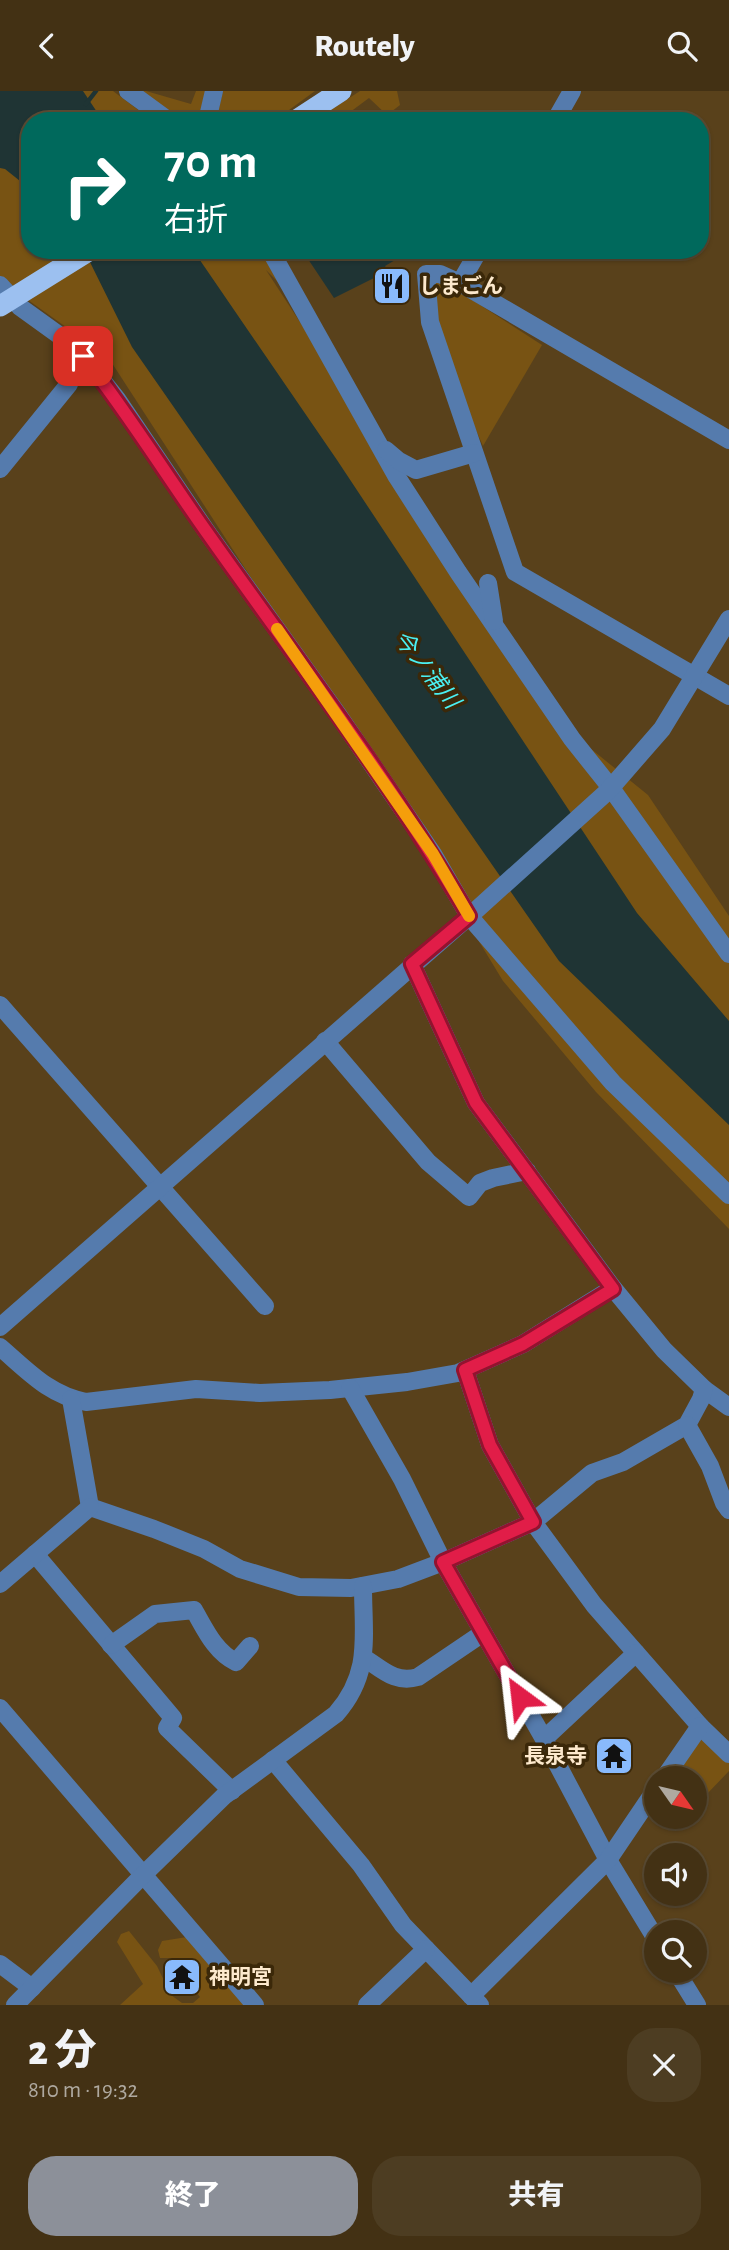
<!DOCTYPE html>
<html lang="ja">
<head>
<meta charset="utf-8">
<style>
  body { margin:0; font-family:"Alegreya Sans","Noto Sans JP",sans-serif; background:#4d3d22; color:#f1f3f6; height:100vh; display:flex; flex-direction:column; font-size:26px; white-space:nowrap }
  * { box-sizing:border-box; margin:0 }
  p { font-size:23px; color:#afa9a0 }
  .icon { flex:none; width:38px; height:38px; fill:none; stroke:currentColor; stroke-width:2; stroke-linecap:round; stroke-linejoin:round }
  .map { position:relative; height:1914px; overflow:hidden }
  .side { display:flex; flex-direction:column; background:#433114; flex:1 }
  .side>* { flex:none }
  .top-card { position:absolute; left:21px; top:21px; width:688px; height:147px; border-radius:28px; box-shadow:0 2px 5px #0004,0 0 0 2px #5b4c34; background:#00695c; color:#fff; overflow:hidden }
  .needle { width:46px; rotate:124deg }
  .tools { position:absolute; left:644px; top:1675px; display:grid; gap:14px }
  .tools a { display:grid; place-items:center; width:63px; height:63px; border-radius:50%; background:#433114; box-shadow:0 2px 5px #0004,0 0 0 2px #5b4c34; font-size:35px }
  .pin { position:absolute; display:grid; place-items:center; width:60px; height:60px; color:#fff; margin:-30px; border-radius:14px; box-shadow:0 4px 10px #0006 }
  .me { position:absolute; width:77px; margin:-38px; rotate:330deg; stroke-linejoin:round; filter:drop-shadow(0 0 5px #0008) }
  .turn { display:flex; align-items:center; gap:24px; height:147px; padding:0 28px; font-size:32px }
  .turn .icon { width:91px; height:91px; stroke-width:2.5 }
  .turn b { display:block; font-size:49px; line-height:60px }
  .round { display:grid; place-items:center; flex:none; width:74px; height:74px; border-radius:28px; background:#4d3d22 }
  .summary { display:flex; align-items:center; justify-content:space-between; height:119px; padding:0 28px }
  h1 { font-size:42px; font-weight:800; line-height:52px }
  .button { display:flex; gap:14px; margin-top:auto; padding:14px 28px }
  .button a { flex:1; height:80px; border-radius:28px; background:#8c9099; color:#fff; font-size:28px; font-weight:800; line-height:80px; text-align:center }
  .button a+a { background:#4d3d22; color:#f1f3f6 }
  header { display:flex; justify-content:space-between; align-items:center; height:91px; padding:0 28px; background:#433114; font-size:32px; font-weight:800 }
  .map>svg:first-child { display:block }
  .green { fill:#785313 }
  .water { fill:#1f3434 }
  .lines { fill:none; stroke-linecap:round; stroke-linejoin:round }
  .stream { stroke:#1f3434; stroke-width:4.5 }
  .minor { stroke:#557bad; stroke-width:18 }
  .highway { stroke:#9cc0f0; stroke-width:21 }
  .route-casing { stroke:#92132f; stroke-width:18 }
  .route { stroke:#e11d48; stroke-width:12 }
  .slow { stroke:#f59e0b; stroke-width:12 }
  .labels { text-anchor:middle; stroke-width:7; stroke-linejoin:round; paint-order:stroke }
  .poi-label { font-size:21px; font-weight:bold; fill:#fde9cd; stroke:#3b2809; text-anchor:start }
  .water-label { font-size:23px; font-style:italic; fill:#4af0f2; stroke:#3b2809 }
</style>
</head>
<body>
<header><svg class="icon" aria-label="back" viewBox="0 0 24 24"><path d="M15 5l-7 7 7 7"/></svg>Routely<svg class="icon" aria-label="search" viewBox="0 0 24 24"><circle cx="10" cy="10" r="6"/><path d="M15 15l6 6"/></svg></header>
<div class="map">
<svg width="729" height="1914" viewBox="0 0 729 1914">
  <rect width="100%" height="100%" fill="#59411b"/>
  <g class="green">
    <polygon points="0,0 113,0 153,30 30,30 30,159 270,159 300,213 266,179 564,636 648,704 729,825 729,1138 596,1001 503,890 364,661 108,266 0,189"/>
    <polygon points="129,0 146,0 191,13 196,0 208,0 202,30 173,30"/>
    <polygon points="223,0 315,0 274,30 216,30"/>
    <polygon points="360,0 397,0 400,14 387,24 369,7 338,30 314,30"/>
    <polygon points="432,183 542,254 483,355 437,251"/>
    <polygon points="700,1635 729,1667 729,1680 706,1704 695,1692 695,1687 690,1687 675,1671"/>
    <polygon points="129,1840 157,1875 171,1904 182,1912 193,1912 200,1906 189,1892 193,1879 171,1867 160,1867 158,1859 162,1850 187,1846 255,1914 120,1914 143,1893 117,1851 121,1843"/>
  </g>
  <g class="water">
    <polygon points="0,0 83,0 103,30 30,30 30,98 5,78 0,77"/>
    <polygon points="84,159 193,159 337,369 637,822 729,930 729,1034 559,870 132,256"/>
    <polygon points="302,159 406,159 407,162 385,175 388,180 334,207"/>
  </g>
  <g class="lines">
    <polyline class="stream" points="86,13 96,0"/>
    <g class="minor">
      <polyline points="128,0 169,30"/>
      <polyline points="207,30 214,0"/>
      <polyline points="555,30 572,0"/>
      <polyline points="270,159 397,386 458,481 572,648 611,697 729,863"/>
      <polyline points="460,192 479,159"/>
      <polyline points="0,194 20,216 63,247 71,255 75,275 69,293 0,378"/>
      <polyline points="71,255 83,265 117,308 207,441 339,625 433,763 469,825 613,992 729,1104"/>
      <polyline points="729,349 460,192 440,183 426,183 430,231 515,481 729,605"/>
      <polyline points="386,359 399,370 416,379 474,362"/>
      <polyline points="488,492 494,530"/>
      <polyline points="0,914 265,1215"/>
      <polyline points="325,950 428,1071 469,1106 480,1092 493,1087 527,1080"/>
      <polyline points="0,1236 474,821 608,700 662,638 729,528"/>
      <path d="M0,1256C28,1280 49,1304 86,1311L196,1298L260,1302L330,1299L407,1291L458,1282L523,1253L613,1197"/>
      <polyline points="465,1279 490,1354 533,1431 594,1514 700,1635 729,1663"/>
      <polyline points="350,1297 402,1388 443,1471 544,1648 608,1769 656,1848"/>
      <polyline points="704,1298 729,1316"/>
      <polyline points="71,1308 90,1416 154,1438 204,1458 240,1478 299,1496 351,1497 398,1488 443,1471 533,1431 592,1382 623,1371 687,1334 701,1308 704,1298 664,1259 613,1197 476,1012 412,873"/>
      <polyline points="687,1334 710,1375 724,1412 729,1419"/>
      <polyline points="35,1463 173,1627 167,1637 232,1700"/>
      <polyline points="0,1493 90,1416"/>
      <path d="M111,1554L155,1523L194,1519C205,1538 215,1561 236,1571L250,1555"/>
      <path d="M363,1566C382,1578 395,1593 418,1586L483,1542"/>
      <polyline points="0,1617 255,1914"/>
      <polyline points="544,1648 636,1562"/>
      <polyline points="273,1669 361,1774 403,1834 480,1914"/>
      <polyline points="664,1687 700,1635"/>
      <polyline points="0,1873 32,1897"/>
      <polyline points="676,1880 697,1914"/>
      <polyline points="471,1905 608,1769 656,1698"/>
      <path d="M15,1914L142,1785L224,1705L336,1623C372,1582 363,1545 363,1495"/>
      <polyline points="367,1914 426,1858"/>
    </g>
    <g class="highway">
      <polyline points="295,30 341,0"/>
      <polyline points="0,215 90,159"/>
    </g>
  </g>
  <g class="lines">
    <defs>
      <path id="route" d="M83,265C128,322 166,384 208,443C297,569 391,691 469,825L412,873L476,1012L613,1198L523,1253L465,1279L490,1354L533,1431L443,1471L520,1606"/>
    </defs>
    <use href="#route" class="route-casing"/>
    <use href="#route" class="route"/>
    <polyline class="slow" points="277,538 433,763 469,825"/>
  </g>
  <defs>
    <symbol id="restaurant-square" viewBox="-11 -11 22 22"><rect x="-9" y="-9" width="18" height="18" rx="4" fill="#89bafc" stroke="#3b2809"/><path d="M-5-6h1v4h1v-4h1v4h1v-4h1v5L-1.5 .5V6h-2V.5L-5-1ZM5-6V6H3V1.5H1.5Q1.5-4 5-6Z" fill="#111"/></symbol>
    <symbol id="temple-square" viewBox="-11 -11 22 22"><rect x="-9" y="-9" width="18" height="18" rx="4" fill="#89bafc" stroke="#3b2809"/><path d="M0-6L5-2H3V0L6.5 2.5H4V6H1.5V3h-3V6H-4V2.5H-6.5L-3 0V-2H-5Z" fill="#111"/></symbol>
  </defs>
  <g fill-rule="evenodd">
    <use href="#restaurant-square" x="370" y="173" width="44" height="44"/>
    <use href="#temple-square" x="592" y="1643" width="44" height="44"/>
    <use href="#temple-square" x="160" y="1864" width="44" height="44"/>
  </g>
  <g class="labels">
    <g class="poi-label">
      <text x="419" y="202">しまごん</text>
      <text x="587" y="1672" text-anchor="end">長泉寺</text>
      <text x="209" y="1893">神明宮</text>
    </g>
    <g class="water-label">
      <text transform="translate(427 578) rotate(52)" y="8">今ノ浦川</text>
    </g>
  </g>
</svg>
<div class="tools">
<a><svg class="needle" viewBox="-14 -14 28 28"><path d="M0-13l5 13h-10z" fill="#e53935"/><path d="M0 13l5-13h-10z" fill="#afa9a0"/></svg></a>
<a><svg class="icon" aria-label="sound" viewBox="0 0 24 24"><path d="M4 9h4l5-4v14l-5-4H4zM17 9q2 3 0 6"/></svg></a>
<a><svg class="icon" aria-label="search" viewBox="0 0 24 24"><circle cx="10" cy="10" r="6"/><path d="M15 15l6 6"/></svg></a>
</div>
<div class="pin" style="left:83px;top:265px;background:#d93025"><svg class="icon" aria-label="arrive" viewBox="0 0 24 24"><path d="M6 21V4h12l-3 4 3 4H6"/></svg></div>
<svg class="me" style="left:520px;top:1606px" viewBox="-20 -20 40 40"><path d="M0-17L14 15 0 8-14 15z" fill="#e11d48" stroke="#fff" stroke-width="4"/></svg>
<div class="top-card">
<div class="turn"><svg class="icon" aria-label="right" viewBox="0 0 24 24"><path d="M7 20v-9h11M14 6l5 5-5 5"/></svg><div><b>70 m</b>右折</div></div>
</div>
</div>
<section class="side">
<div class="summary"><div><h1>2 分</h1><p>810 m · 19:32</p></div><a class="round"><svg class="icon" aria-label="close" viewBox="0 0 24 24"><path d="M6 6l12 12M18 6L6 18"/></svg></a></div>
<div class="button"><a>終了</a><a>共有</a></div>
</section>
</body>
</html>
